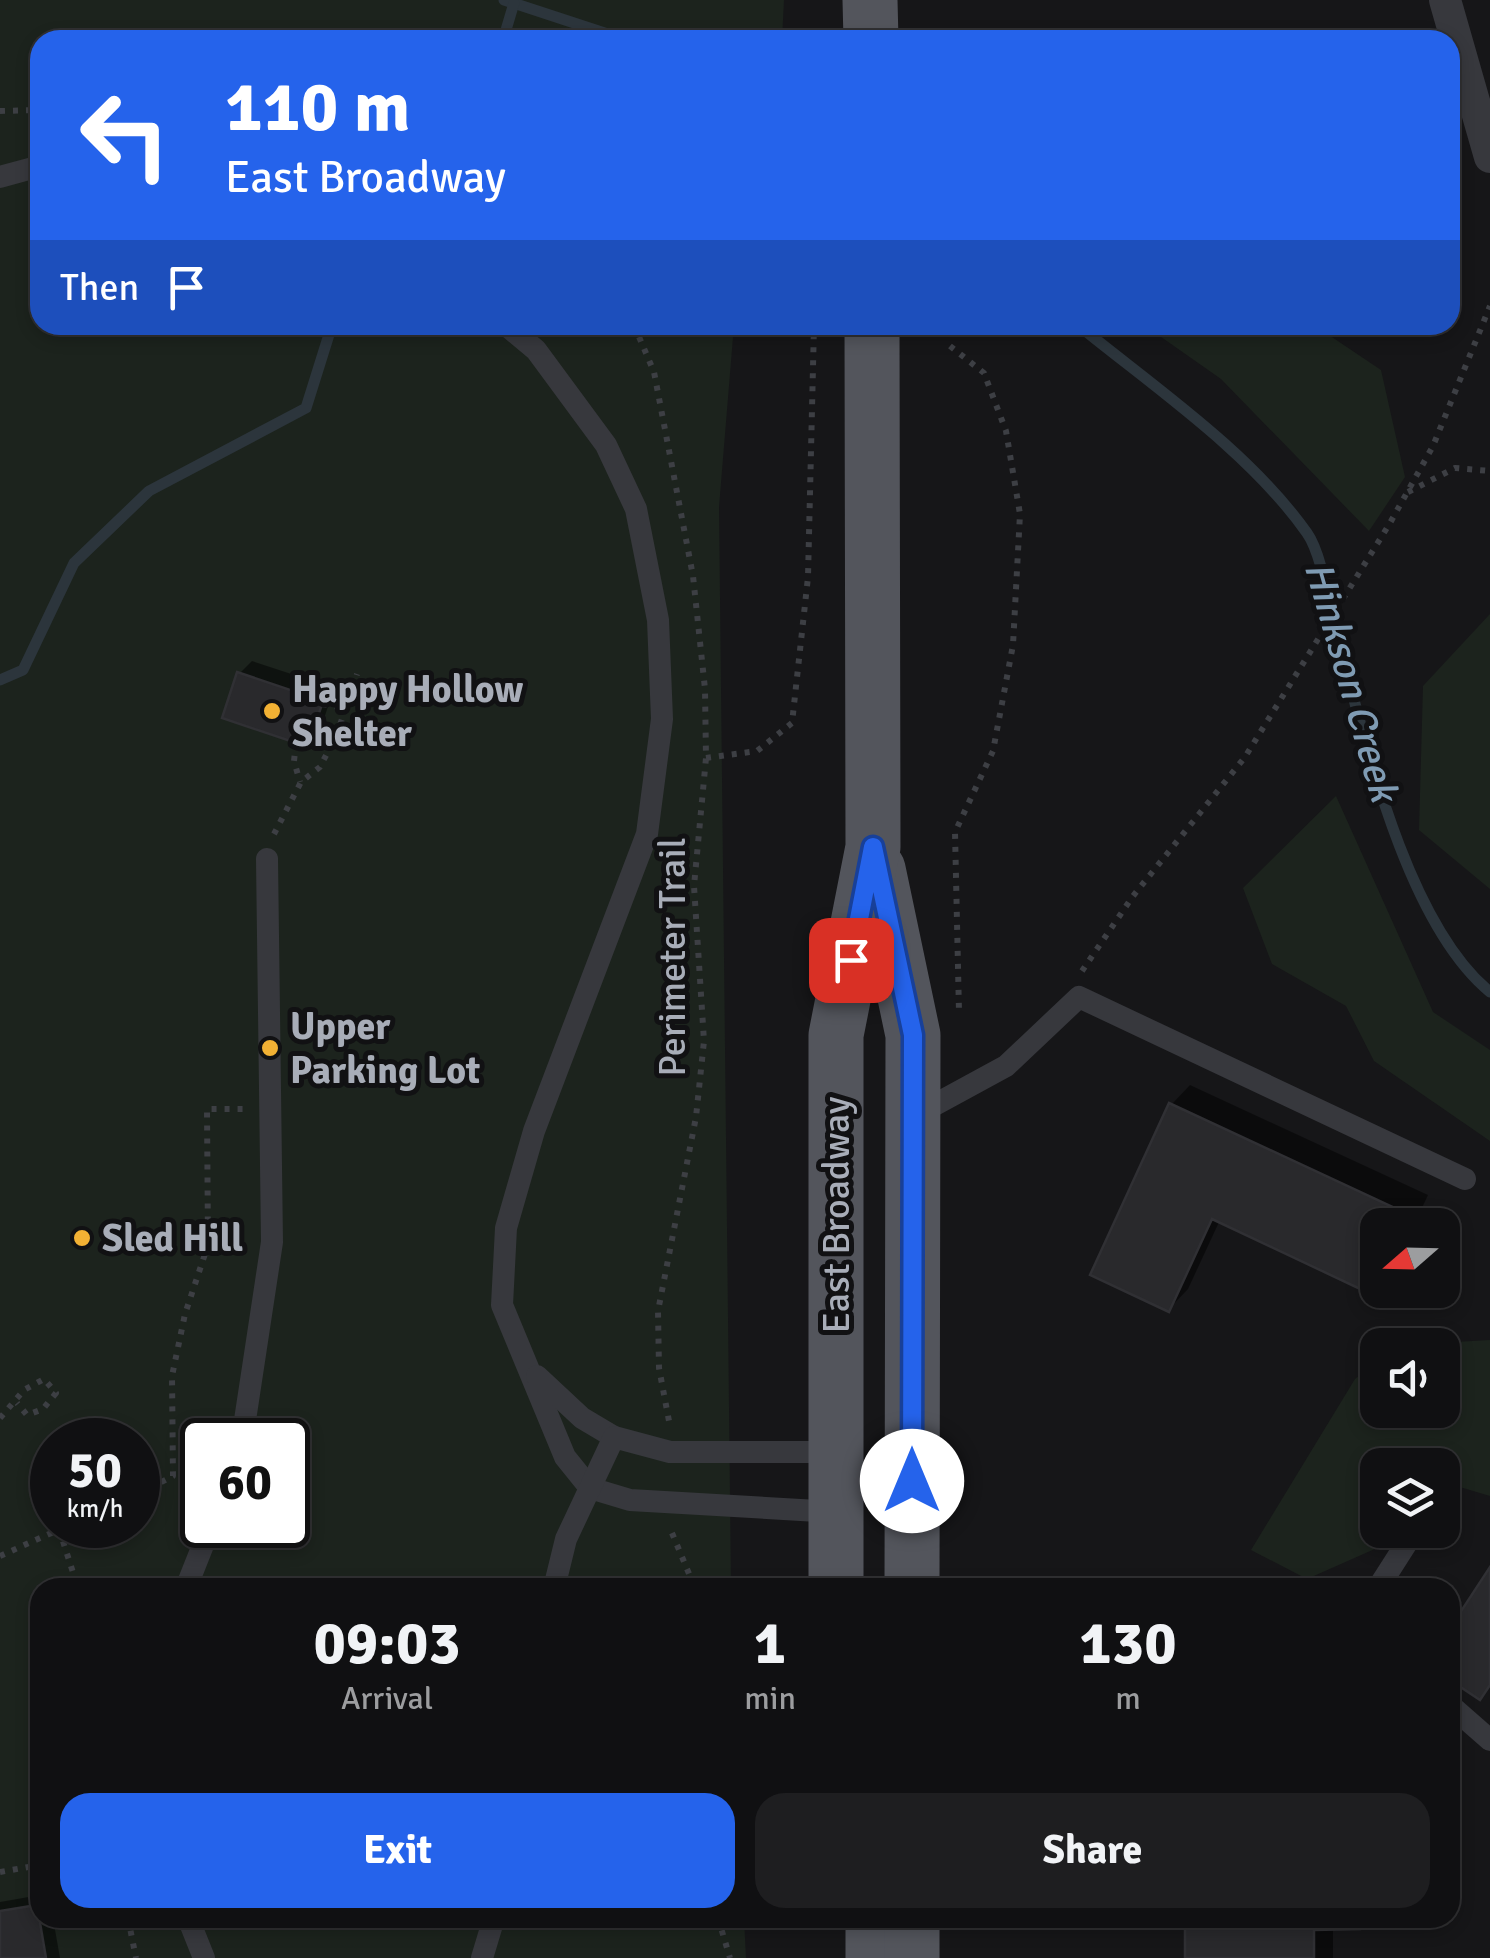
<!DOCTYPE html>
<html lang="en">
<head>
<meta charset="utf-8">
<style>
  body { margin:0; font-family:Signika,sans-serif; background:#1e1e20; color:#f1f3f6; height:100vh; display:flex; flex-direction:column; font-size:38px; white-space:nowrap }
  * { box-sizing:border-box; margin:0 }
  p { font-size:32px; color:#9c9d9f }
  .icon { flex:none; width:55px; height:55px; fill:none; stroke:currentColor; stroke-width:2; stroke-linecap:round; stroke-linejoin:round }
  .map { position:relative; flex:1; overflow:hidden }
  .details { position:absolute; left:30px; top:1578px; width:1430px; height:350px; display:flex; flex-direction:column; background:#101012; border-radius:30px; box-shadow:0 5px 15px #0003,0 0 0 2px #303032 }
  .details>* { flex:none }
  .banner { position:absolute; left:30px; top:30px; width:1430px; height:305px; border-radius:30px; box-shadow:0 5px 15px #0003,0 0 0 2px #303032; background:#2563eb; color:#fff; overflow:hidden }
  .needle { width:65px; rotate:250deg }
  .tools { position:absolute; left:1360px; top:1208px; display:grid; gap:20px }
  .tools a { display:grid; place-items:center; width:100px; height:100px; border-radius:20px; background:#101012; box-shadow:0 5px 15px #0003,0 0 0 2px #303032; font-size:50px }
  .speed { position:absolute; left:30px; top:1418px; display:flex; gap:20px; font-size:50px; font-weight:700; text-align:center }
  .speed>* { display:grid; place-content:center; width:130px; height:130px; border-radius:50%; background:#101012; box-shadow:0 5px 15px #0003,0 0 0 2px #303032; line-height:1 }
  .speed small { font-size:25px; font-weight:400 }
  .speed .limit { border:5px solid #111; border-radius:15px; background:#fff; color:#111 }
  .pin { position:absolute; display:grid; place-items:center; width:85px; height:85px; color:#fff; margin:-42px; border-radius:20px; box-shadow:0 5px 15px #0006 }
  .me { position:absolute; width:110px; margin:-55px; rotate:0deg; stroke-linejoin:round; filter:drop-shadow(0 0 8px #0008) }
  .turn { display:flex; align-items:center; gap:35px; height:210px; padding:0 30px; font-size:45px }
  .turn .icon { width:130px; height:130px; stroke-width:2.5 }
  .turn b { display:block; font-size:70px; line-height:85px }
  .then { display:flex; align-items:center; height:95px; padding:0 30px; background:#0003; gap:20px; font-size:38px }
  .eta { display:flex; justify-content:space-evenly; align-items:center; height:170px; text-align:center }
  .eta b { font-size:60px; font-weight:700; line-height:70px }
  .cta { display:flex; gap:20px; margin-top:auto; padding:20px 30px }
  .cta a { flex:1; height:115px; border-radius:30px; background:#2563eb; color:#fff; font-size:40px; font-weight:700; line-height:115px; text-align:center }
  .cta a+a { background:#1e1e20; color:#f1f3f6 }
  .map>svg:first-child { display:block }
  .green { fill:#1c231d; fill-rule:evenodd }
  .shadow { fill:#0007 }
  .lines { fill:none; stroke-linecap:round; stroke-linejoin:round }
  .stream { stroke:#2c353c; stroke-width:11 }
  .building { fill:#29292c; stroke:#303034; stroke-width:2.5 }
  .path { stroke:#3d3f44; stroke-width:6; stroke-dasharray:5 8; stroke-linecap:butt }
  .service { stroke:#37383d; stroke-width:22 }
  .pedestrian { stroke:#37383d; stroke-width:32 }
  .primary { stroke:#53555c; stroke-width:55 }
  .route-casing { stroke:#184099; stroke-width:25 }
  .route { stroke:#2563eb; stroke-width:18 }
  .poi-dot { fill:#f2b134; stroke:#111113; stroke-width:4 }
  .labels { text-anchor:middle; stroke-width:10; stroke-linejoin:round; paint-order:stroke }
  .poi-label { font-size:38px; font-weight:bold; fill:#a8adb8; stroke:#111113; text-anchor:start }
  .street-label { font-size:38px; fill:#a8adb8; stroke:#111113 }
  .water-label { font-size:40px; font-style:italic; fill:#7f9bb3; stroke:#111113 }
</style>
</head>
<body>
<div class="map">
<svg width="1490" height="1958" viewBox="0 0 1490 1958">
  <rect width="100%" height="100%" fill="#161618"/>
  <g class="green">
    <path d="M0,0H784L782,40H40V325H734L719,507L731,1587L40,1588V1918H744L746,1958H0ZM52,1440H138V1525H52ZM202,1440H288V1525H202Z"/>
    <polygon points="1144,325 1314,325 1381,370 1405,477 1369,531 1221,379"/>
    <polygon points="1490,614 1490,889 1419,830 1423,686"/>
    <polygon points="1336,796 1433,1012 1490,1050 1490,1141 1374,1061 1346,1006 1272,964 1243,888"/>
    <polygon points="1490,1340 1490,1496 1443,1482 1442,1465 1378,1465 1378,1530 1390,1530 1377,1548 1307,1579 1251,1550 1355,1379 1377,1362 1378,1410 1442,1410 1442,1345 1401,1345"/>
  </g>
  <g class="shadow">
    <polygon points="252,661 334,688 320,731 307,744 239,674"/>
    <polygon points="1190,1085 1428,1195 1414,1225 1378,1225 1378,1287 1373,1292 1220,1220 1188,1289 1169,1309 1171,1105"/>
    <polygon points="107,1431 113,1440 93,1440"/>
    <polygon points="40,1895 40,1918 53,1918 60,1958 0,1958 0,1902"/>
    <polygon points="1187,1918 1368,1918 1359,1927 1333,1927 1333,1958 1187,1958"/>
  </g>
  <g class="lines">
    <g class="stream">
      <polyline points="504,0 626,40"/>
      <polyline points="503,40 514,3"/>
      <path d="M1078,325C1154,387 1250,452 1307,533C1322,554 1330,609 1337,635C1365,740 1406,923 1490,992"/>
      <polyline points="0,680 23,670 74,563 149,491 306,408 332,325"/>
    </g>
  </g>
  <g class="building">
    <polygon points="237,672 323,701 308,747 222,718"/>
    <polygon points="1169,1103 1410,1215 1405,1225 1378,1225 1378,1285 1373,1295 1212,1219 1169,1312 1090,1275"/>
    <polygon points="1490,1567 1490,1685 1480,1700 1450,1680 1450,1628"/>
    <polygon points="37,1905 46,1958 0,1958 0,1911"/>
    <polygon points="1185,1918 1360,1918 1360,1929 1314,1930 1314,1958 1185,1958"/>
  </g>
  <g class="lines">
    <g class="path">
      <polyline points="0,111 40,110"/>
      <polyline points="634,325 654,372 693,576 705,689 706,758 694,886 704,1041 696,1117 658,1311 659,1368 669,1421"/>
      <polyline points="950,346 984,373 1006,431 1020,514 1013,645 993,751 955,832 959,1012"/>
      <polyline points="1408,492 1455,468 1490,471"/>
      <polyline points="322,704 345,708"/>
      <polyline points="296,743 294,761 300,782"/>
      <polyline points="706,758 757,751 792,723 808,577 814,325"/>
      <polyline points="274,834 301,782 320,767 337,734 357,674"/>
      <polyline points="1082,971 1133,896 1245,757 1390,523 1433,446 1490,306"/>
      <polyline points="0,1418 24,1390 44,1379 56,1393 43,1409 27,1415 17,1403"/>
      <polyline points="138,1494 173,1476 172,1376 185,1314 208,1245 207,1109 244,1109"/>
      <polyline points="59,1529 78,1588"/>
      <polyline points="672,1533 695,1588"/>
      <polyline points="0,1556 69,1525"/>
      <polyline points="0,1872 40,1865"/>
      <polyline points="128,1918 136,1958"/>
      <polyline points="718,1918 730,1958"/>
    </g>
    <g class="service">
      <polyline points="0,177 40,166"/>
      <polyline points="506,325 536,350 606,445 636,509 658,620 662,719 647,834 534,1131 506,1228 502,1305 565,1457 590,1488 630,1500 835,1512"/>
      <polyline points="916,1115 1006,1066 1079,997 1465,1179"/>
      <polyline points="537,1376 582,1418 614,1437"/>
      <polyline points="242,1440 272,1242 267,859"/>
      <polyline points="186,1588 211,1525"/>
      <polyline points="554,1588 566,1539 614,1437 670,1452 836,1452"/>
      <polyline points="1378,1588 1415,1530"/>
      <polyline points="1450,1705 1490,1740"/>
      <polyline points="188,1918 204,1958"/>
      <polyline points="482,1958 494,1918"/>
    </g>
    <polyline class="pedestrian" points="1445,0 1490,157"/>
    <g class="primary">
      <polyline points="870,0 871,40"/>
      <polyline points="878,869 913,1035 912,1588"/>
      <polyline points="836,1588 836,1035 873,847 872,325"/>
      <polyline points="873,1958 873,1918"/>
      <polyline points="912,1958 912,1918"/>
    </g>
  </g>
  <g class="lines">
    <defs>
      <polyline id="route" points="851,960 873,847 913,1035 912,1481"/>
    </defs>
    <use href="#route" class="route-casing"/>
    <use href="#route" class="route"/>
  </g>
  <g class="poi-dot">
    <circle cx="272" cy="711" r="10"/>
    <circle cx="270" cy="1048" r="10"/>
    <circle cx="82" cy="1238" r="10"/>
  </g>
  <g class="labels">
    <g class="poi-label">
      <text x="292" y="702">Happy Hollow<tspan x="292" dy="44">Shelter</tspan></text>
      <text x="290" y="1039">Upper<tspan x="290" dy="44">Parking Lot</tspan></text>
      <text x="102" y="1251">Sled Hill</text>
    </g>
    <g class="street-label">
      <text transform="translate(672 957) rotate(-90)" y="13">Perimeter Trail</text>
      <text transform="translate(836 1215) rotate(-90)" y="13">East Broadway</text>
    </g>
    <g class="water-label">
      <text transform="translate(1352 681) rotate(74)" y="14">Hinkson Creek</text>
    </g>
  </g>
</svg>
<div class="tools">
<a><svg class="needle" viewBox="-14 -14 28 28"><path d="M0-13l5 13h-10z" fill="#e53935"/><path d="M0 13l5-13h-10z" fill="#9c9d9f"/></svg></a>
<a><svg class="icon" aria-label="sound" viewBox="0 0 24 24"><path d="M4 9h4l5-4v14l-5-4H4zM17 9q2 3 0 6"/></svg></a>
<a><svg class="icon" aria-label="layers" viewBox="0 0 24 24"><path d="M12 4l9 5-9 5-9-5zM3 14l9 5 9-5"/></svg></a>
</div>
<div class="speed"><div>50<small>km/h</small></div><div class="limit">60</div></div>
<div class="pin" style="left:851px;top:960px;background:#d93025"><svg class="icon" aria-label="arrive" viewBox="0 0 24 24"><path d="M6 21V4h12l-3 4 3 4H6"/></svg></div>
<svg class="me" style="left:912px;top:1481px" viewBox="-20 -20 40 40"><circle r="19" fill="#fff"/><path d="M0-13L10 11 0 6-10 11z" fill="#2563eb"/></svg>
<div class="banner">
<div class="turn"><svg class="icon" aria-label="left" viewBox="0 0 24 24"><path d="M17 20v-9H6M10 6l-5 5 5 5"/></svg><div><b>110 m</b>East Broadway</div></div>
<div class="then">Then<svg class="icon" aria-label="arrive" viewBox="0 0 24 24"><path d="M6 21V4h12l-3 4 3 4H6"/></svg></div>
</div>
<section class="details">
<div class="eta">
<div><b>09:03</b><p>Arrival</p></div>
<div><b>1</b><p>min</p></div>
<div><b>130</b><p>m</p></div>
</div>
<div class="cta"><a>Exit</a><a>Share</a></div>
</section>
</div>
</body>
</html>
